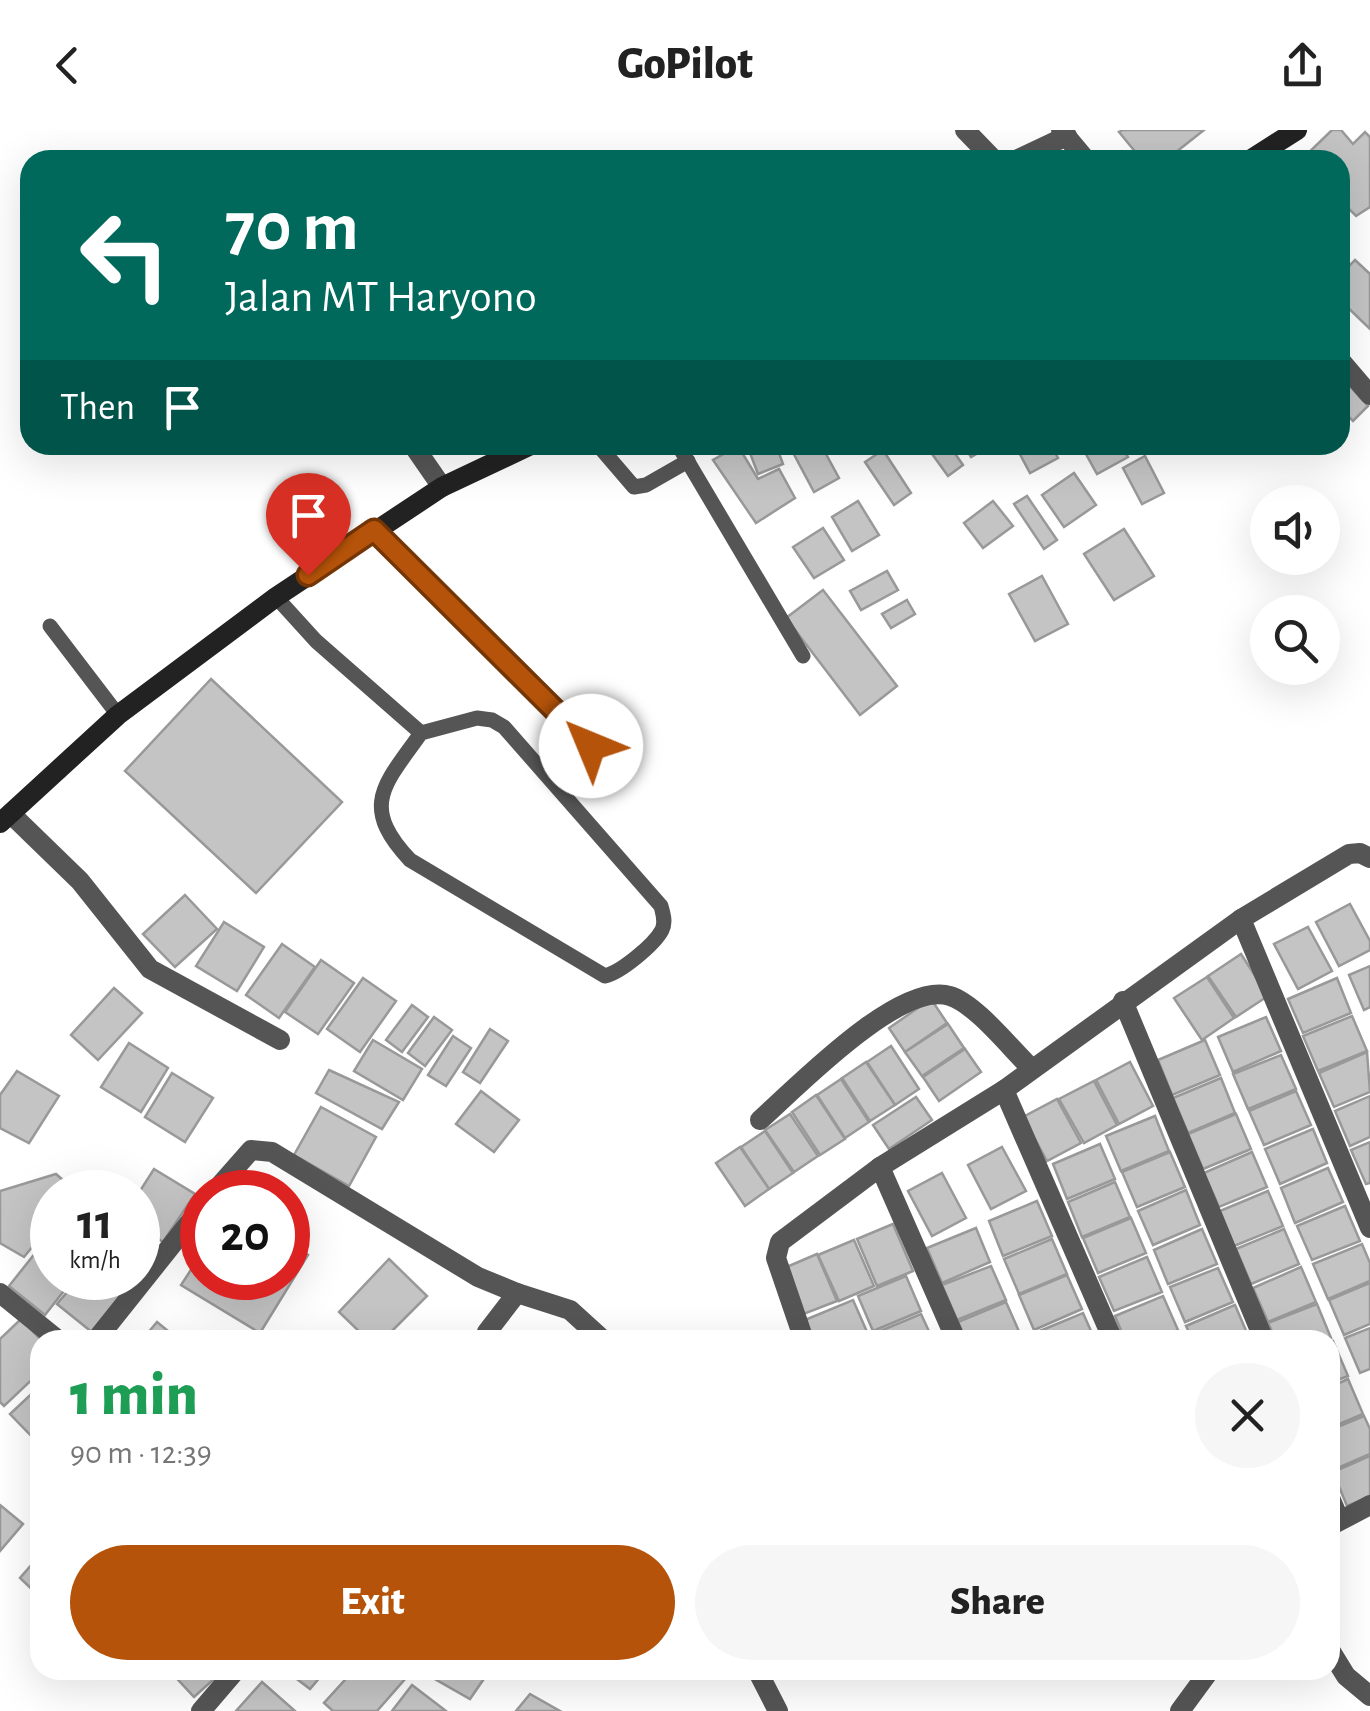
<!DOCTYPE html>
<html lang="en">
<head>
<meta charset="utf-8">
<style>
  body { margin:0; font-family:"Alegreya Sans",sans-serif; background:#f6f6f6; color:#222; height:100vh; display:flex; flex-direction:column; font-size:38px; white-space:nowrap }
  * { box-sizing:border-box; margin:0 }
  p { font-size:32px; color:#767676 }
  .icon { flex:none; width:55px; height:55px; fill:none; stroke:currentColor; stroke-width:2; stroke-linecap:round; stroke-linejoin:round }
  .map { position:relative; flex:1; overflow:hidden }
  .side { position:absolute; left:30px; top:1200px; width:1310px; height:350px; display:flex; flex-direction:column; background:#fff; border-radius:30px; box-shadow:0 10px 40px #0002 }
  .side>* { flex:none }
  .hud { position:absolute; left:20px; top:20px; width:1330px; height:305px; border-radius:30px; box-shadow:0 10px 40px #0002; background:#00695c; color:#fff; overflow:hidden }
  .controls { position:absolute; left:1250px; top:355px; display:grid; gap:20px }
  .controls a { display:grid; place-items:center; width:90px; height:90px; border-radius:50%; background:#fff; box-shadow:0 10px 40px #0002; font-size:50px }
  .speed { position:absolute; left:30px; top:1040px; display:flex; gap:20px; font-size:50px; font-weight:700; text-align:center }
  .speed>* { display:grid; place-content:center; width:130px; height:130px; border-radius:50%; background:#fff; box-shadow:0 10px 40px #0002; line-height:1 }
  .speed small { font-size:25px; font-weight:400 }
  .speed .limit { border:15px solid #d22; background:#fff; color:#111 }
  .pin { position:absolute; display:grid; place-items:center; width:85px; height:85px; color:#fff; margin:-102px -42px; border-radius:50% 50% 50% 0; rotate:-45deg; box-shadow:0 0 10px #0007 }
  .pin .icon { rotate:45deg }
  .me { position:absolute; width:110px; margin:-55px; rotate:315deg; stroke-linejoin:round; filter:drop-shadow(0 0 8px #0008) }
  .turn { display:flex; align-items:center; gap:35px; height:210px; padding:0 40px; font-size:45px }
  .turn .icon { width:130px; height:130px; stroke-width:2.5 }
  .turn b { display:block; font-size:70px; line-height:85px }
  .then { display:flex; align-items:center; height:95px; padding:0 40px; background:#0003; gap:20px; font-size:38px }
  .round { display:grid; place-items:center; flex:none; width:105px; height:105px; border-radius:52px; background:#f6f6f6 }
  .head { display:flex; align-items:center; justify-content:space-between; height:170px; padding:0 40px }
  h1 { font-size:60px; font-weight:800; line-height:75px; color:#1e9e55 }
  .primary-button { display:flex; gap:20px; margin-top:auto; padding:20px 40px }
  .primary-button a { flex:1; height:115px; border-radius:60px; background:#b45309; color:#fff; font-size:40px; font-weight:800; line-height:115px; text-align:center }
  .primary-button a+a { background:#f6f6f6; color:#222 }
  header { display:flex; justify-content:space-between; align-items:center; height:130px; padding:0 40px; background:#fff; font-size:45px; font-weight:800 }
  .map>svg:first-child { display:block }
  .building { fill:#c4c4c4; stroke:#999; stroke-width:2.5 }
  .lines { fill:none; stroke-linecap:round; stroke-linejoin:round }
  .service { stroke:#555; stroke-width:15 }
  .minor { stroke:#555; stroke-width:20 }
  .secondary { stroke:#222; stroke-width:20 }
  .route-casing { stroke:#753606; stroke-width:25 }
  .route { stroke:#b45309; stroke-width:18 }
</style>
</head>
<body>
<header><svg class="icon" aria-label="back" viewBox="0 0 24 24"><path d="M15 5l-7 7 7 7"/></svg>GoPilot<svg class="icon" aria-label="share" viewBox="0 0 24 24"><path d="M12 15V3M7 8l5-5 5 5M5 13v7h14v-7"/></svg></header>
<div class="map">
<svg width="1370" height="1581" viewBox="0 0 1370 1581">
  <rect width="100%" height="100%" fill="#fff"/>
  <g class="building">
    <polygon points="1123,0 1204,0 1166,30 1142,30 1119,2"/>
    <polygon points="1332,0 1341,0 1353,14 1365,2 1370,7 1370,77 1356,86 1340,70 1340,30 1301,30"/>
    <polygon points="1355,130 1370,144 1370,199 1340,170 1340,145"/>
    <polygon points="1347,253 1368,276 1353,291 1340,278 1340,260"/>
    <polygon points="747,315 776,315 783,334 758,344"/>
    <polygon points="789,315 821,315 839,348 814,362"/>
    <polygon points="930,315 949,315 963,335 948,346 927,317"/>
    <polygon points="964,315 992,315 971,327"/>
    <polygon points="1015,315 1051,315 1058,328 1030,343"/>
    <polygon points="1081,315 1121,315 1128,327 1097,344"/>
    <polygon points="738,316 758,349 779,339 795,368 756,393 713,330"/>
    <polygon points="883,320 911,363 894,375 865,332"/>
    <polygon points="1145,326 1164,363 1142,374 1123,338"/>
    <polygon points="1074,343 1096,375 1064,397 1042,365"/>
    <polygon points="1027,366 1057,410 1044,419 1014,374"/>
    <polygon points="858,371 879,405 852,421 832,387"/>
    <polygon points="993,371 1013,396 983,418 964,393"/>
    <polygon points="823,398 844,430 814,448 793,417"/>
    <polygon points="1124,399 1154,446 1114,470 1084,424"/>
    <polygon points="887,441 898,460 861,480 850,461"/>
    <polygon points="1042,446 1068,494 1035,511 1009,464"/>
    <polygon points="823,460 897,556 860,585 786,488"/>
    <polygon points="907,470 915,484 891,498 882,484"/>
    <polygon points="211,549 342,672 256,763 125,641"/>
    <polygon points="185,765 217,799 175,837 143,804"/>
    <polygon points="1350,774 1370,811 1370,820 1339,836 1316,792"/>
    <polygon points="224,792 264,817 237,861 196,836"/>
    <polygon points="1308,797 1332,841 1298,859 1274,814"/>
    <polygon points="282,814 315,837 279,888 246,865"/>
    <polygon points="1241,824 1268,866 1236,887 1208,846"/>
    <polygon points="321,830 354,853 318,904 285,882"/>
    <polygon points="1370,836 1370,877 1364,880 1349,845"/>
    <polygon points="1207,847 1234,888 1202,910 1174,868"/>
    <polygon points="363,848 396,871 360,922 327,899"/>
    <polygon points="1337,848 1351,883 1303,903 1288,869"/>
    <polygon points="114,858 142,883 98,930 71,905"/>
    <polygon points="931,869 947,893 905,922 889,898"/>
    <polygon points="412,875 428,887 402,922 386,910"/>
    <polygon points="1352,886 1367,921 1318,941 1303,906"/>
    <polygon points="434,887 452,900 425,936 408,923"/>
    <polygon points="1266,887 1281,921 1233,942 1218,907"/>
    <polygon points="948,894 964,918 922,946 905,922"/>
    <polygon points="490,899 508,911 480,953 463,942"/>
    <polygon points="453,906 471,918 446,956 428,945"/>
    <polygon points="373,910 422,939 403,970 354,941"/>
    <polygon points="1205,910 1220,945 1172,965 1158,930"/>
    <polygon points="129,913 168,938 141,982 101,957"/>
    <polygon points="891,916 919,959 895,975 867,932"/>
    <polygon points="965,919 981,942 939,971 923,947"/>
    <polygon points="1367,922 1370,962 1334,977 1319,943"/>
    <polygon points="1281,925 1296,959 1248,979 1233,944"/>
    <polygon points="866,932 895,975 870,991 842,948"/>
    <polygon points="1130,932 1153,976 1119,994 1096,950"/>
    <polygon points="329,940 399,972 382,999 316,963"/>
    <polygon points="17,941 59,966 29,1013 0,998 0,965"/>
    <polygon points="172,943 213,968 185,1012 145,987"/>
    <polygon points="1221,948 1235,983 1188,1003 1173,968"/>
    <polygon points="841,949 869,992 845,1008 817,965"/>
    <polygon points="1094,951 1117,995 1084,1013 1059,969"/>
    <polygon points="481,961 519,990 494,1022 456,994"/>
    <polygon points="1296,961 1311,995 1264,1015 1249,981"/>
    <polygon points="816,965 845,1009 820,1025 792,982"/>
    <polygon points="1370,966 1370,1007 1350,1016 1335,981"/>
    <polygon points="916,967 932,990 889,1019 873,995"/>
    <polygon points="1057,969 1081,1013 1047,1031 1023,987"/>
    <polygon points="321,977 376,1007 349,1056 294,1025"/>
    <polygon points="790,984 818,1026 794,1042 765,1000"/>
    <polygon points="1236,984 1251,1019 1203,1039 1188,1004"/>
    <polygon points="1155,986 1169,1021 1121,1041 1106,1006"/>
    <polygon points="1313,999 1327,1033 1280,1054 1265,1019"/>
    <polygon points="765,1001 793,1043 769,1059 741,1017"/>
    <polygon points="1370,1012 1370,1053 1366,1054 1351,1020"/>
    <polygon points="1100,1014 1115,1049 1067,1069 1053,1034"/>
    <polygon points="740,1017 769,1059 745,1076 716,1033"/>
    <polygon points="1002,1017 1026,1061 991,1079 968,1035"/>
    <polygon points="1170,1022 1185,1057 1137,1077 1122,1042"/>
    <polygon points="1252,1022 1267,1057 1219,1077 1204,1043"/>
    <polygon points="1328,1038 1343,1072 1295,1093 1281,1058"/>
    <polygon points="154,1039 195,1064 163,1112 138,1095 138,1064"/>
    <polygon points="942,1043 966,1088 932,1106 908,1061"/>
    <polygon points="56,1044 77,1062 52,1062 52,1093 24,1127 0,1113 0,1061"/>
    <polygon points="1115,1052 1130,1087 1082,1107 1068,1072"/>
    <polygon points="1186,1060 1200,1095 1153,1115 1138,1081"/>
    <polygon points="1268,1061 1283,1096 1234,1116 1220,1081"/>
    <polygon points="1037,1071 1052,1106 1003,1126 989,1091"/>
    <polygon points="1345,1076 1360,1111 1312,1130 1297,1096"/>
    <polygon points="1131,1088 1146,1123 1098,1143 1083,1108"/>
    <polygon points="893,1094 913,1141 877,1156 857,1109"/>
    <polygon points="976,1098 990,1132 942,1153 927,1118"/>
    <polygon points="1202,1099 1217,1134 1168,1154 1154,1120"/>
    <polygon points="1284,1099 1299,1134 1251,1154 1236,1119"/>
    <polygon points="52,1102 52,1148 74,1148 45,1185 9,1156"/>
    <polygon points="1052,1109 1067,1144 1019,1164 1004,1129"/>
    <polygon points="854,1110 874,1156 839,1171 818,1125"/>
    <polygon points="288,1112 308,1125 260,1203 181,1155 202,1123 202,1148 288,1148"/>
    <polygon points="1362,1114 1370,1133 1370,1151 1328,1169 1313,1134"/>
    <polygon points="817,1124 837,1171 801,1185 782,1139"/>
    <polygon points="1147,1127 1162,1162 1114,1181 1099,1147"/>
    <polygon points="389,1129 427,1166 383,1210 368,1210 339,1182"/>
    <polygon points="991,1136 1006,1170 957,1190 942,1155"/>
    <polygon points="1301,1137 1316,1172 1268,1192 1253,1158"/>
    <polygon points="1218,1138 1233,1172 1185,1192 1170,1157"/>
    <polygon points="1067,1145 1082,1179 1034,1200 1019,1165"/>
    <polygon points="906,1146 921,1181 873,1201 858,1166"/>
    <polygon points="79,1148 137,1148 93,1203 57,1174"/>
    <polygon points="1370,1153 1370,1194 1344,1205 1329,1170"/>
    <polygon points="1163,1166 1178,1200 1155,1210 1125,1210 1115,1186"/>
    <polygon points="853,1170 868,1204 854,1210 813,1210 805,1190"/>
    <polygon points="1006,1172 1021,1206 1012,1210 966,1210 958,1192"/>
    <polygon points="1317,1174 1331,1208 1276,1210 1268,1193"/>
    <polygon points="1235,1175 1250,1210 1193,1210 1186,1196"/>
    <polygon points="1083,1183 1095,1210 1038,1210 1035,1203"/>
    <polygon points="921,1184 933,1210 876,1210 873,1204"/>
    <polygon points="21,1189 41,1210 40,1242 4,1276 0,1272 0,1209"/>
    <polygon points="157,1192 179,1210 142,1210"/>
    <polygon points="1370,1198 1370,1239 1360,1243 1345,1208"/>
    <polygon points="1333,1211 1348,1246 1330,1253 1330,1212"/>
    <polygon points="1348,1249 1363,1284 1330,1298 1330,1257"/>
    <polygon points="40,1256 40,1315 10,1284"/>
    <polygon points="1364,1286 1370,1299 1370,1324 1331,1341 1330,1300"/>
    <polygon points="1370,1326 1370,1367 1347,1376 1333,1342"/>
    <polygon points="0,1375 23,1394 0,1421"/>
    <polygon points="40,1425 40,1467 20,1448"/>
    <polygon points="169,1540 224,1540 194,1567"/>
    <polygon points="285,1540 326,1540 310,1559"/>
    <polygon points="354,1540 395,1540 405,1549 377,1581 333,1581 324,1573"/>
    <polygon points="419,1540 490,1540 470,1569"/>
    <polygon points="262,1552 295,1581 236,1581"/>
    <polygon points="412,1555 446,1581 392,1581"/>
    <polygon points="530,1564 560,1581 516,1581"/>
  </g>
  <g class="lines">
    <g class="service">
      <polyline points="598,315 634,357 646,355 688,331"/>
      <polyline points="678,315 803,526"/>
      <polyline points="374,400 591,616"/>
      <polyline points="276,467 316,511 421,603"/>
      <polyline points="50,496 118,585"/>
      <path d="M477,588L492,590L504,597L661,776C663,784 666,792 662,800C654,815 621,842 605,846L410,730C358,675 386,653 421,603Z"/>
    </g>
    <g class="minor">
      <polyline points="965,0 994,30"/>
      <polyline points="1061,0 1086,30"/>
      <polyline points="1016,30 1067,6"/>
      <polyline points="1340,230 1370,265"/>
      <polyline points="413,315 442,357"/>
      <polyline points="11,684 80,751 150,839 280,910"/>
      <polyline points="1241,789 1370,1098"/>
      <polyline points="1123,871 1264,1210"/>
      <polyline points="1004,960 1113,1210"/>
      <path d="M760,990C797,957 900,850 950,866C976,874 1011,919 1031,938"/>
      <polyline points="880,1037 956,1210"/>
      <polyline points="214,1062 251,1020 272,1022 478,1147 517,1163 570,1180 603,1210"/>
      <polyline points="0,1163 58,1210"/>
      <polyline points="96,1210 202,1077"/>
      <polyline points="484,1210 487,1202 517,1163"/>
      <polyline points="804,1210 776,1128 780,1112 880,1037 1004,960 1241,789 1349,724 1360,723 1370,728"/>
      <polyline points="1330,1368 1339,1389"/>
      <polyline points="1330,1396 1370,1375"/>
      <polyline points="1330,1520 1346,1546 1370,1566"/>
      <polyline points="757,1540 778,1581"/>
      <polyline points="201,1581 236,1540"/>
      <polyline points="1180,1581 1210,1540"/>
    </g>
    <g class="secondary">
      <polyline points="1250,30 1297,0"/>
      <polyline points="0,693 118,585 276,467 442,357 531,315"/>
    </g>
  </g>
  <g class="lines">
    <defs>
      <polyline id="route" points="308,445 374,400 591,616"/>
    </defs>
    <use href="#route" class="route-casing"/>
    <use href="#route" class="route"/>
  </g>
</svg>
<div class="controls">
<a><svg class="icon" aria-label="sound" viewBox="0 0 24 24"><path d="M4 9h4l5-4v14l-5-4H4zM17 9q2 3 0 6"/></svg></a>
<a><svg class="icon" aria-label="search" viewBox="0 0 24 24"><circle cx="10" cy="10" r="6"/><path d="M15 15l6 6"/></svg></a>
</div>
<div class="speed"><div>11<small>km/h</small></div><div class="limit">20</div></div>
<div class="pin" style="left:308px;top:445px;background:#d93025"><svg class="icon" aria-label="arrive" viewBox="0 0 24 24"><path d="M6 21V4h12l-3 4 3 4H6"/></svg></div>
<svg class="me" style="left:591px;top:616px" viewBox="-20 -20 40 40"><circle r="19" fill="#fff"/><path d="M0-13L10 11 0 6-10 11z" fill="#b45309"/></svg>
<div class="hud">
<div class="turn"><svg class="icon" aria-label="left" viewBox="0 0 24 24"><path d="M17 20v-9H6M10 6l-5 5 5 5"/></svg><div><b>70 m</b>Jalan MT Haryono</div></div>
<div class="then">Then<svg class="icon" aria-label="arrive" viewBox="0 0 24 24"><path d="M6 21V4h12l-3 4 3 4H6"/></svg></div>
</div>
<section class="side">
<div class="head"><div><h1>1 min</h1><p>90 m · 12:39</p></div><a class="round"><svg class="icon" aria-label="close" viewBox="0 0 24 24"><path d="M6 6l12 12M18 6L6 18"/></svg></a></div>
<div class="primary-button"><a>Exit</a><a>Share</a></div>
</section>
</div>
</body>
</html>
